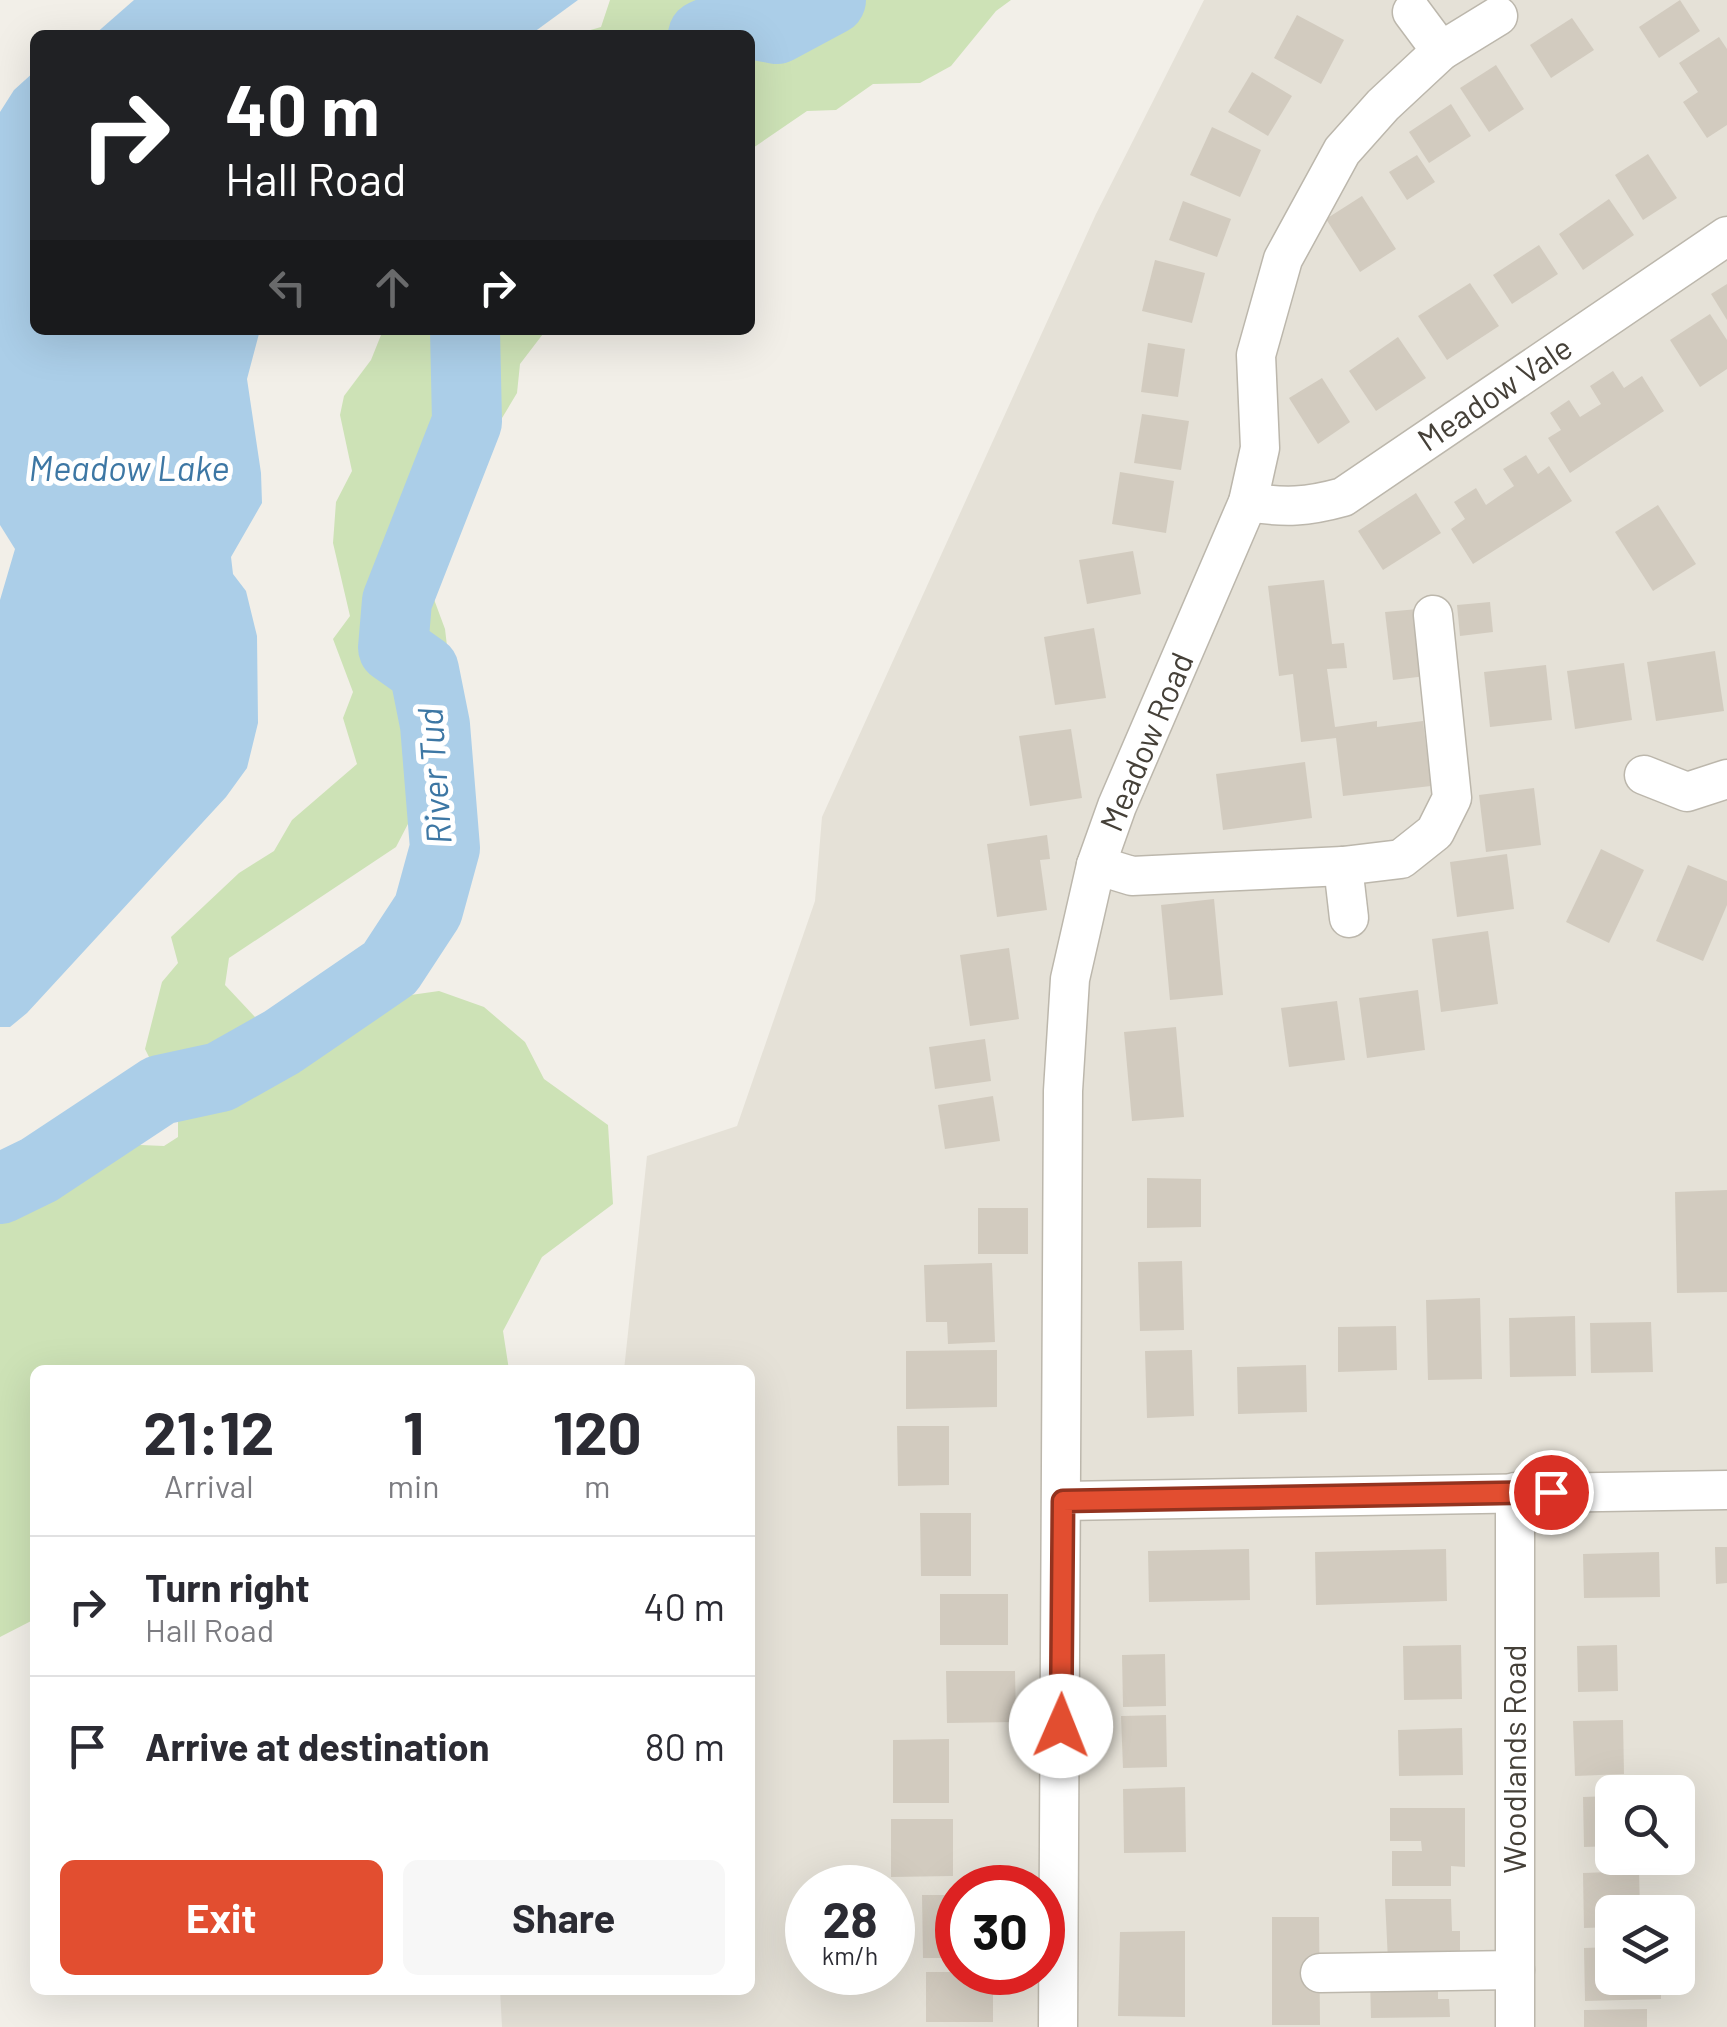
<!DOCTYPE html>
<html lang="en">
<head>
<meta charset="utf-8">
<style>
  body { margin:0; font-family:Barlow,sans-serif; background:#f7f7f7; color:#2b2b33; height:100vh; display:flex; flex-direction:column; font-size:38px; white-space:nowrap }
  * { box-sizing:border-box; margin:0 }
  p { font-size:32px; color:#7c7c81 }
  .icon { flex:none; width:55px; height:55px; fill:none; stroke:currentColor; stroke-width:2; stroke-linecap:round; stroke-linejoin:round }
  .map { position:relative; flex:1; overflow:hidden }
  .side { position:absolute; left:30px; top:1365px; width:725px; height:630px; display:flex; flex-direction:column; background:#fff; border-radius:15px; box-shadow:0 10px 40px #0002 }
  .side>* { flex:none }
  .top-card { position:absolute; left:30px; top:30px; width:725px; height:305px; border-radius:15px; box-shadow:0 10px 40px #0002; background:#202124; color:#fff; overflow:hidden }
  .buttons { position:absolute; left:1595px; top:1775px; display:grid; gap:20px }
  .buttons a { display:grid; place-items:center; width:100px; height:100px; border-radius:15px; background:#fff; box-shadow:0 10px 40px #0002; font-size:50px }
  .speed { position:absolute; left:785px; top:1865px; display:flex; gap:20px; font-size:50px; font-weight:700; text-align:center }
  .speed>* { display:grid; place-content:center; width:130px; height:130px; border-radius:50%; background:#fff; box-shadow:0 10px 40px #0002; line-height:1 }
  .speed small { font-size:25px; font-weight:400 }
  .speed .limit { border:15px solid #d22; background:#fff; color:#111 }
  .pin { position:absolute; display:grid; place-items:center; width:85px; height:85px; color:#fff; margin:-42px; border:5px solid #fff; border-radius:50%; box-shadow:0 2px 10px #0007 }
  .me { position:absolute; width:110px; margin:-55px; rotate:1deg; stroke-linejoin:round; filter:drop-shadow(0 0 8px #0008) }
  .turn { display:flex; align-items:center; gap:35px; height:210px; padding:0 30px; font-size:45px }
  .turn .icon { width:130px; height:130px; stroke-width:2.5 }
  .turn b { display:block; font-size:70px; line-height:85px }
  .lanes { display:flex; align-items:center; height:95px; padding:0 30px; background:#0003; justify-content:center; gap:50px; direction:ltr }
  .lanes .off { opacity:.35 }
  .eta { display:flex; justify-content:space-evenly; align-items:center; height:170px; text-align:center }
  .eta b { font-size:60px; font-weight:700; line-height:70px }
  .action { display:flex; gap:20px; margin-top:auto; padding:20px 30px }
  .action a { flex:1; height:115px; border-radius:15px; background:#e24e30; color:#fff; font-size:40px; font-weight:700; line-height:115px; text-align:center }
  .action a+a { background:#f7f7f7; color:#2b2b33 }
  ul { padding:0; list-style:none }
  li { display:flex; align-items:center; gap:30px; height:140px; padding:0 30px; border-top:2px solid #e1e1e2 }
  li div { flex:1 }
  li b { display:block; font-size:38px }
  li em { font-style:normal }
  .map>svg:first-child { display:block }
  .residential { fill:#e5e1d7; fill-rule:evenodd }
  .green { fill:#cde2b6 }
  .water { fill:#abcee8 }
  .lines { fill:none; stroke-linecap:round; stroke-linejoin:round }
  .river { stroke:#abcee8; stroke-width:70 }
  .building { fill:#d2cbbf }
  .minor-casing { stroke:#bcb7ac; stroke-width:41 }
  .minor { stroke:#fff; stroke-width:38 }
  .route-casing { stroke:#93331f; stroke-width:25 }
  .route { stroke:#e24e30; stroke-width:18 }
  .labels { text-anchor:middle; stroke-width:10; stroke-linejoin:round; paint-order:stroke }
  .street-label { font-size:32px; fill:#454038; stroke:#fff }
  .water-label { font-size:35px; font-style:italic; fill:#3d77a4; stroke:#fff }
</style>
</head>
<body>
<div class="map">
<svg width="1727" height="2027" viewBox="0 0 1727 2027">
  <rect width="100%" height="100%" fill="#f2efe8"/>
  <path class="residential" d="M1204,0H1727V2027H502L500,1990H750V1370H624L647,1156L737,1126L815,901L822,817L1096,214ZM1612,1792H1678V1858H1612ZM808,1888H892V1972H808ZM958,1888H1042V1972H958ZM1612,1912H1678V1978H1612Z"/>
  <g class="green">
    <polygon points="610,0 1011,0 996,11 951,66 920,83 873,84 836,110 807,111 750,150 750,35 573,35 601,27"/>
    <polygon points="383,330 546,330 520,364 517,393 493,433 431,480 411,517 409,532 445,629 452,688 464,716 396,847 229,958 225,985 255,1017 439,991 484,1007 525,1042 544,1079 608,1125 613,1204 542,1257 503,1331 509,1370 35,1370 35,1619 0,1637 0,1210 5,1203 55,1181 93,1143 164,1146 178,1137 178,1115 145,1049 162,982 178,963 171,937 239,873 274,851 292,820 357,764 343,718 353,692 333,639 350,616 333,543 336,502 352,471 340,415 344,396 371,360"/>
  </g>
  <g class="water">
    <polygon points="134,0 578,0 530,35 94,35"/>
    <polygon points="35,71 35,330 260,330 247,379 261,473 262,503 231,557 233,574 246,591 257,636 258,723 247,768 226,797 27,1013 10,1027 0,1027 0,600 15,549 0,525 0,112 14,90"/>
  </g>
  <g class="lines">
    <g class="river">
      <polyline points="703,35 735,21 777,29 831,0"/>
      <polyline points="0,1189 39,1170 160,1090 220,1077 282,1042 390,968 428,910 445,848 435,725 424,670 393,648 397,601 467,422 465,330"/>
    </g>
  </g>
  <g class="building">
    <polygon points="1680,0 1700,31 1659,58 1639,27"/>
    <polygon points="1297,15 1344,40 1321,84 1274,58"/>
    <polygon points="1572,18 1594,50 1551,78 1530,45"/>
    <polygon points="1719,37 1727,49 1727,125 1707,138 1683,102 1698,92 1679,63"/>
    <polygon points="1496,65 1524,109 1489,132 1460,88"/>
    <polygon points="1252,72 1292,96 1268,136 1228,112"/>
    <polygon points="1451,104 1471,136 1429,163 1409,132"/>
    <polygon points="1212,127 1261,150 1240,197 1190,175"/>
    <polygon points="1648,154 1677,198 1643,220 1615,175"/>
    <polygon points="1417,155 1435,182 1407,200 1389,172"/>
    <polygon points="1362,196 1396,249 1360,272 1326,219"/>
    <polygon points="1609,199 1634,235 1583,270 1559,234"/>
    <polygon points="1183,201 1231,219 1217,257 1169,240"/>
    <polygon points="1539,245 1558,274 1512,304 1493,275"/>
    <polygon points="1155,260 1205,273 1192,323 1142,311"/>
    <polygon points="1470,283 1499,326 1447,360 1418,316"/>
    <polygon points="1727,284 1727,320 1711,294"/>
    <polygon points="1710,314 1727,340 1727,369 1700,387 1670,340"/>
    <polygon points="1398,337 1426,378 1376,411 1349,371"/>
    <polygon points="1148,343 1185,349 1178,397 1141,392"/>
    <polygon points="1613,371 1624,388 1642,376 1664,411 1570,473 1548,438 1561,430 1550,413 1569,400 1580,417 1601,404 1590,386"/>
    <polygon points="1322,378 1350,422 1318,444 1289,398"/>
    <polygon points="1142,414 1189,421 1181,470 1134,463"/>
    <polygon points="1526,455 1538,474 1549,466 1572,501 1473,564 1451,529 1465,519 1454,502 1476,488 1486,505 1499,496 1514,486 1503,469"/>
    <polygon points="1120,472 1174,481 1166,533 1112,524"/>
    <polygon points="1416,493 1441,533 1383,570 1358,531"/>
    <polygon points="1658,505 1696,564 1653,591 1615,532"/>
    <polygon points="1133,551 1141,594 1087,604 1079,560"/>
    <polygon points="1324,580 1332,644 1344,643 1347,668 1327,669 1335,727 1377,721 1377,727 1423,721 1431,786 1343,796 1336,738 1301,742 1293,674 1279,676 1268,586"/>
    <polygon points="1490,602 1493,632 1460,636 1457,605"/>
    <polygon points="1418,609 1426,676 1393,680 1385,612"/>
    <polygon points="1094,628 1106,698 1055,705 1044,637"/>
    <polygon points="1715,651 1724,711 1656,721 1647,662"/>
    <polygon points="1624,663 1632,720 1575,729 1567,671"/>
    <polygon points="1546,665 1552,720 1490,727 1484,672"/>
    <polygon points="1071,729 1082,798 1030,806 1019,736"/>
    <polygon points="1305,762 1312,818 1223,830 1216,774"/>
    <polygon points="1534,788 1541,845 1486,852 1479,795"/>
    <polygon points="1047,835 1050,859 1040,860 1047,910 997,917 987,844"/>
    <polygon points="1601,849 1644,870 1609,943 1566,922"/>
    <polygon points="1507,854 1514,909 1457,917 1450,862"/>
    <polygon points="1688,865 1727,881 1727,905 1703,961 1656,941"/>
    <polygon points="1214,899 1223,995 1170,1000 1161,905"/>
    <polygon points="1488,931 1498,1004 1441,1012 1432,939"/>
    <polygon points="1009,948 1019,1019 970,1026 960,955"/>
    <polygon points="1418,990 1425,1050 1367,1058 1359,998"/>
    <polygon points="1337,1001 1345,1060 1289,1067 1281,1008"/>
    <polygon points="1176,1027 1184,1117 1132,1121 1124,1032"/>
    <polygon points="985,1039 991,1081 935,1089 929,1047"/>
    <polygon points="993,1096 1000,1141 945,1149 938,1105"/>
    <polygon points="1147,1178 1201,1179 1201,1227 1147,1228"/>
    <polygon points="1727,1190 1727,1292 1677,1293 1675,1192"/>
    <rect x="978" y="1208" width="50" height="46"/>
    <polygon points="1182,1261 1184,1330 1140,1331 1138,1262"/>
    <polygon points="992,1263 995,1342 948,1344 947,1322 926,1322 924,1265"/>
    <polygon points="1480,1298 1482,1379 1428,1380 1426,1300"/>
    <polygon points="1575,1316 1576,1376 1510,1377 1509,1318"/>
    <polygon points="1651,1322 1653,1372 1591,1373 1590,1323"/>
    <polygon points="1396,1326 1397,1370 1338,1372 1338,1327"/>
    <polygon points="997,1350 997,1407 906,1409 906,1351"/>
    <polygon points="1192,1350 1194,1416 1147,1418 1145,1351"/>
    <polygon points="1306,1365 1307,1412 1238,1414 1237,1367"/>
    <polygon points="897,1426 949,1426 949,1485 898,1486"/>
    <polygon points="920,1513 971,1513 971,1576 921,1576"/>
    <polygon points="1715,1547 1727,1547 1727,1583 1716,1584"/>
    <polygon points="1249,1549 1250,1600 1149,1602 1148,1551"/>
    <polygon points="1446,1549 1447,1601 1316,1605 1315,1552"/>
    <polygon points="1659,1552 1660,1597 1584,1598 1583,1554"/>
    <rect x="940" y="1594" width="68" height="51"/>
    <polygon points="1461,1645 1462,1699 1404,1700 1403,1646"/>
    <polygon points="1617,1645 1618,1691 1578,1692 1577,1646"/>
    <polygon points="1165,1654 1166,1706 1123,1707 1122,1655"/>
    <polygon points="946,1671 1015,1671 1016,1722 947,1723"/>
    <polygon points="1166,1715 1167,1767 1123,1768 1121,1716"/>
    <polygon points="1623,1720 1624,1774 1575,1776 1573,1721"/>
    <polygon points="1462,1728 1463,1775 1399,1776 1398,1730"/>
    <polygon points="949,1739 949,1803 893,1803 893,1740"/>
    <polygon points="1185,1787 1186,1852 1124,1853 1123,1789"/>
    <polygon points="1612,1796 1612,1846 1584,1847 1583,1797"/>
    <polygon points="1390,1808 1465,1808 1465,1867 1451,1866 1451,1886 1392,1886 1392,1851 1422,1851 1421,1841 1390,1841"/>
    <polygon points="891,1819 953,1819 953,1876 891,1877"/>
    <polygon points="1639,1871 1640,1912 1612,1912 1612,1927 1584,1928 1583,1873"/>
    <polygon points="922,1895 958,1895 958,1958 923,1958"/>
    <polygon points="1385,1899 1451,1899 1452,1931 1460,1931 1460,1951 1451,1951 1451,1960 1388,1961"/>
    <polygon points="1272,1917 1319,1917 1320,2025 1272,2025"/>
    <polygon points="1185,1931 1185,2017 1118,2016 1120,1932"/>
    <polygon points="1612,1947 1612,1978 1661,1978 1661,1999 1585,2001 1584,1948"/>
    <rect x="926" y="1972" width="67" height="50"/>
    <polygon points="1438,1978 1438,1999 1449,1999 1450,2017 1371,2018 1370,1979"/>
    <polygon points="1647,2009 1647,2027 1584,2027 1584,2010"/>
  </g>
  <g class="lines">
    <defs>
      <g id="minor">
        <polyline points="1412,12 1441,51"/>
        <path d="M1248,502C1285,508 1307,507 1343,497L1727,236"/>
        <polyline points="1644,775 1687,792 1727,779"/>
        <polyline points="1096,865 1132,876 1343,866 1401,859 1435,832 1452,798 1433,615"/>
        <polyline points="1343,866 1349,918"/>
        <polyline points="1063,1501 1727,1490"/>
        <polyline points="1320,1973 1515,1970"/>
        <polyline points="1058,2027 1063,1091 1070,979 1096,865 1117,806 1248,502 1260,448 1256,355 1283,259 1342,151 1383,105 1441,51 1498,16"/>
        <polyline points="1515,2027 1515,1492"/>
      </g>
    </defs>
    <use href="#minor" class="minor-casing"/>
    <use href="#minor" class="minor"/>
  </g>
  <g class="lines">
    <defs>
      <polyline id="route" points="1061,1726 1063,1501 1551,1492"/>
    </defs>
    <use href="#route" class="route-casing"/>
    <use href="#route" class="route"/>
  </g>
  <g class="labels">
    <g class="street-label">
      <text transform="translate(1495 394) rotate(-34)" y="11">Meadow Vale</text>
      <text transform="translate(1147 742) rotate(-67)" y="11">Meadow Road</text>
      <text transform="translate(1515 1759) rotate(-90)" y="11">Woodlands Road</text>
    </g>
    <g class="water-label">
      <text x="129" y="481">Meadow Lake</text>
      <text transform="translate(435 776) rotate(-94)" y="12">River Tud</text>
    </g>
  </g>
</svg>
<div class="buttons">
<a><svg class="icon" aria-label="search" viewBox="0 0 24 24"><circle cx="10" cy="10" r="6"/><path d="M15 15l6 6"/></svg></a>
<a><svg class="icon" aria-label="layers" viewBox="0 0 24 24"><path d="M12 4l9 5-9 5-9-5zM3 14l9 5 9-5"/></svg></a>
</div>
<div class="speed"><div>28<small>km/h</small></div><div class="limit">30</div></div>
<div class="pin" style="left:1551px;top:1492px;background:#d93025"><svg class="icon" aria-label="arrive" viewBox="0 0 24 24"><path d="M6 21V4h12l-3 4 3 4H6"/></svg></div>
<svg class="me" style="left:1061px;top:1726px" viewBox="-20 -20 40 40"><circle r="19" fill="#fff"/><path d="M0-13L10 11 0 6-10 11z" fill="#e24e30"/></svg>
<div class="top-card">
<div class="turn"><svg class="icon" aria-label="right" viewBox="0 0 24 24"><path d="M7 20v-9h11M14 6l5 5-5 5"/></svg><div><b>40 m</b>Hall Road</div></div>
<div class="lanes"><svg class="icon off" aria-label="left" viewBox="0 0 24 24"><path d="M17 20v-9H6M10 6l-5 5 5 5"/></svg><svg class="icon off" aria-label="ahead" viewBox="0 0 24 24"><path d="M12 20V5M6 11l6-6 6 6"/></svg><svg class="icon" aria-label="right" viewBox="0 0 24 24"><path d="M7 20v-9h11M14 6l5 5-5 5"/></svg></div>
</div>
<section class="side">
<div class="eta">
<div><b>21:12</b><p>Arrival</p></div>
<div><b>1</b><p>min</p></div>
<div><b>120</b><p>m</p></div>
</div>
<ul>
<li><svg class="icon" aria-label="right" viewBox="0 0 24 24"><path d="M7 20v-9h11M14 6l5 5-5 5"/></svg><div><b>Turn right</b><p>Hall Road</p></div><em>40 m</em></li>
<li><svg class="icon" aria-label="arrive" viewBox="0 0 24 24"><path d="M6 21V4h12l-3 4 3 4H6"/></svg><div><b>Arrive at destination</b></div><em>80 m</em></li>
</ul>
<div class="action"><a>Exit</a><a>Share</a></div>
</section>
</div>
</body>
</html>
